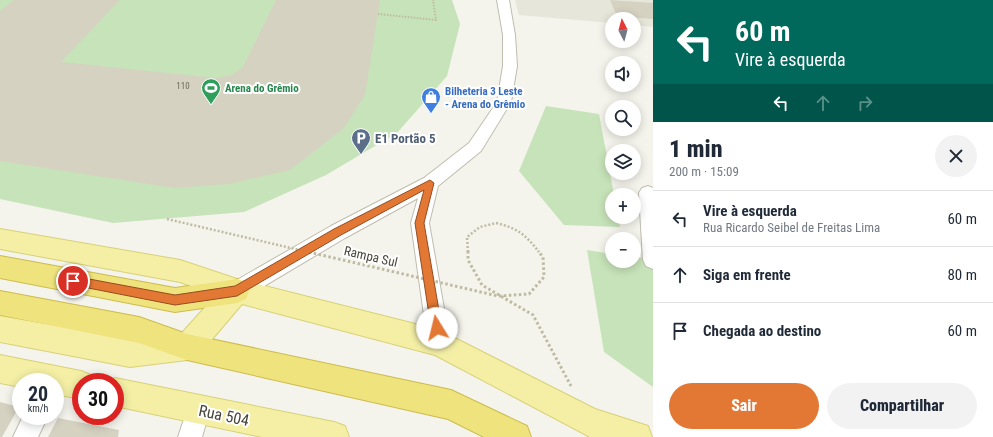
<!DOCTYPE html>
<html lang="pt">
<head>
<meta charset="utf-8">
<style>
  body { margin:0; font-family:"Roboto Condensed",sans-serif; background:#f2f2f3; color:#1f2937; height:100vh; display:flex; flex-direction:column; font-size:15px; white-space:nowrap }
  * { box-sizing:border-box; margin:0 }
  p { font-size:13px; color:#747a83 }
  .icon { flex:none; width:22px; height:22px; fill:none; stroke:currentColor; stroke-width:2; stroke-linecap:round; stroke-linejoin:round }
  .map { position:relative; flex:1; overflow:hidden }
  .panel { display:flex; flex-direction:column; background:#fff; width:340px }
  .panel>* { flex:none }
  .hud { background:#00695c; color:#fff; overflow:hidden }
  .needle { width:26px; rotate:354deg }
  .fabs { position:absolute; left:605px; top:12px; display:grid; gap:8px }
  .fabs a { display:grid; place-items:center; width:36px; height:36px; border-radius:50%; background:#fff; box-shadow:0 2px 10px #0003; font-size:20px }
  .speed { position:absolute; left:12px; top:373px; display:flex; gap:8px; font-size:20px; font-weight:700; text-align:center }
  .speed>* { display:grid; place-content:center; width:52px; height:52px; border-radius:50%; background:#fff; box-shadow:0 2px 10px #0003; line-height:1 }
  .speed small { font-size:10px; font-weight:400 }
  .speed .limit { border:6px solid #d22; background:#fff; color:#111 }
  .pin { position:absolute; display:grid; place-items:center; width:34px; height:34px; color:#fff; margin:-17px; border:2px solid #fff; border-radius:50%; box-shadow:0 1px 4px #0007 }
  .me { position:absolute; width:44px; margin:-22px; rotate:351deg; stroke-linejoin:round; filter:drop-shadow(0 0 3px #0008) }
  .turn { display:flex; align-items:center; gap:14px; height:84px; padding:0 16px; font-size:18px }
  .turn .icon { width:52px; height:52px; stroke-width:2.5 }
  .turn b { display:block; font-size:28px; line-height:34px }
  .lanes { display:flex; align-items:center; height:38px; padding:0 16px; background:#0003; justify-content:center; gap:20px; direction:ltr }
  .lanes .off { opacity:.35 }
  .round { display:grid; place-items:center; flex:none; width:42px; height:42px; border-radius:21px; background:#f2f2f3 }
  .head { display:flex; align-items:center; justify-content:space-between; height:68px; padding:0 16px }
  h1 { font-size:24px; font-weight:800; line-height:30px }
  .button { display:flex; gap:8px; margin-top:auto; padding:8px 16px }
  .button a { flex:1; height:46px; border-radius:24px; background:#e37734; color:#fff; font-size:16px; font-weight:800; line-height:46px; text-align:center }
  .button a+a { background:#f2f2f3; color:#1f2937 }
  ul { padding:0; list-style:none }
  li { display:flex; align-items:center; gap:12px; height:56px; padding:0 16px; border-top:1px solid #e0e1e3 }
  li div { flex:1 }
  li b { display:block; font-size:15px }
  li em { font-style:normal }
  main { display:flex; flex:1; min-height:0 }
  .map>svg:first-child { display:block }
  .residential { fill:#e7e6da }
  .green { fill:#c7e3b9 }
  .building { fill:#d5d2c2 }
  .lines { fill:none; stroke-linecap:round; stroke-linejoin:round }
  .minor-casing { stroke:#bfbdaf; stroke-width:2 }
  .major-casing { stroke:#d8d176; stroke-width:2 }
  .highway-casing { stroke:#cdbc4d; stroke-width:2 }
  .path-far2 { stroke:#bfbba2; stroke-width:2; stroke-dasharray:1.5 1.5; stroke-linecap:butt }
  .path-far1 { stroke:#bfbba2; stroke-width:2.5; stroke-dasharray:2 2; stroke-linecap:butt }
  .path { stroke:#bfbba2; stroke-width:3; stroke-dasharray:2.5 2.5; stroke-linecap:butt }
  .minor { fill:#fff; fill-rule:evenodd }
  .major { fill:#f4efa5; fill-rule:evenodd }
  .highway { fill:#eee37c; fill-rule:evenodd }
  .path-bridge-far1 { stroke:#bfbba2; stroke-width:2.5; stroke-dasharray:2 2; stroke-linecap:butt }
  .path-bridge { stroke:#bfbba2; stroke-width:3; stroke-dasharray:2.5 2.5; stroke-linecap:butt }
  .route { fill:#e37734; stroke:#944d22 }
  .labels { text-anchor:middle; stroke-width:4; stroke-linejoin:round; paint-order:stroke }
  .far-number-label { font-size:9px; fill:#6b695c }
  .far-leisure-label { font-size:11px; font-weight:bold; fill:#27864d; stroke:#fff; text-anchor:start }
  .far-shop-label { font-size:11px; font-weight:bold; fill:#366cbe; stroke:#fff; text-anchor:start }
  .service-label { font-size:13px; font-weight:bold; fill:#4e5e75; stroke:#fff; text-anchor:start }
  .street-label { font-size:13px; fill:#48463a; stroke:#fff }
  .near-street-label { font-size:16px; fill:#48463a; stroke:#fff }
</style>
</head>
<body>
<main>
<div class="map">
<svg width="653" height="437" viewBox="0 0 653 437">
  <rect width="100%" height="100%" fill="#f4f4ec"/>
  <polygon class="residential" points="515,0 653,0 653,27 634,25 634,19 612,19 612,23 519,15"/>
  <g class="green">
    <polygon points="0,0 452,0 460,24 447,76 397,133 326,175 244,212 113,223 0,199"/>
    <polygon points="546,106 599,114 614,195 612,195 612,217 619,217 620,227 564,225 519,171"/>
    <polygon points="587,250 612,254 612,261 634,261 634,257 653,259 653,387 604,352"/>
  </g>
  <g class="building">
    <polygon points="14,0 120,0 61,62 216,78 232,75 243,67 276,0 380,0 365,95 343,129 290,170 229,184 174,188 0,161 0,11"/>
    <polygon points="610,0 653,3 653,19 617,16"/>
    <polygon points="0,402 19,407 2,437 0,437"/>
    <polygon points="58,418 119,430 118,437 48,437"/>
  </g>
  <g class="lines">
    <defs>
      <g id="minor">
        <polygon points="497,0 509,0 515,35 517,66 511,102 481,151 438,186 429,223 450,343 447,351 439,354 431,351 428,343 411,223 418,198 345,238 244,298 237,301 230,298 227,291 230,284 331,226 424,178 469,143 497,102 503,66 503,35"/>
        <polygon points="648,186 653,188 653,269 646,266 643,260 639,193 642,188"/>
        <polygon points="198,397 206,401 210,409 202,437 178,437 190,401"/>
        <polygon points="23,416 48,416 38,437 13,437"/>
      </g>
      <g id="major">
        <polygon points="0,229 180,260 237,279 439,330 595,409 648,426 652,437 590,437 435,355 242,304 197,357 187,360 130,367 0,342 0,316 130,339 181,334 216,295 180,282 0,249"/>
        <polygon points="0,355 81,371 91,375 94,382 81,382 81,399 55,394 55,382 21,382 21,387 0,383"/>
        <polygon points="115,378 334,422 345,426 349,437 262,437 115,406 115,382 105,382"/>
      </g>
      <g id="highway">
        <polygon points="0,256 175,288 237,279 246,283 249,291 246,299 237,303 175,312 0,278"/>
        <polygon points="0,291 139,317 187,334 451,390 527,426 531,437 484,437 448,419 187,360 139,343 0,315"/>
      </g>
    </defs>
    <use href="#minor" class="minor-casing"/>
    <use href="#major" class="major-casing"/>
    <use href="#highway" class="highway-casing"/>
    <polyline class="path-far2" points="378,14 436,20 433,0"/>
    <polyline class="path-far1" points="468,252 467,237 480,227 496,223"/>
    <polyline class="path" points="468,251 468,260 482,285 533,315 571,386"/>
    <use href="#minor" class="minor"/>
    <use href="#major" class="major"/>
    <use href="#highway" class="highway"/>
    <g class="path-bridge-far1">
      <polyline points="167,219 308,252"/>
      <path d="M496,223C517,228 525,234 539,252"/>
    </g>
    <polyline class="path-bridge" points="304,251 498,296 529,294 544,277 543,257 538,251"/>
  </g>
  <polygon class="route" points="430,180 434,183 424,223 442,328 441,332 437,334 433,332 431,328 415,223 424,190 341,235 237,296 175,305 73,285 69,284 68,281 69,277 73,276 175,295 235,286 334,229"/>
  <defs>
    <symbol id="stadium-pin" viewBox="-11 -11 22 30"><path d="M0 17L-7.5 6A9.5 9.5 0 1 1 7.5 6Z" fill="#2e9e5b" stroke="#fff"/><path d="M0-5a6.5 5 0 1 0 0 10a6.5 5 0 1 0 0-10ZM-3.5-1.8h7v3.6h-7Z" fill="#fff"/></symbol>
    <symbol id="shop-pin" viewBox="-11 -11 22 30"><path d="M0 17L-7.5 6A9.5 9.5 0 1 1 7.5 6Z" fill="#3f7fe0" stroke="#fff"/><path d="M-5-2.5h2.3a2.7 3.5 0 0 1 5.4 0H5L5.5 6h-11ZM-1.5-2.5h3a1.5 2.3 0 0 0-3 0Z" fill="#fff"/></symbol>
    <symbol id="parking-pin" viewBox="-11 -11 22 30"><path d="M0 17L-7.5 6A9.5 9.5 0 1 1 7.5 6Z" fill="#5c6f8a" stroke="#fff"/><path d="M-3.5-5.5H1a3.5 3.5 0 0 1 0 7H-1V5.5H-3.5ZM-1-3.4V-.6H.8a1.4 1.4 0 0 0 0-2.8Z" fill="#fff"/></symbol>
  </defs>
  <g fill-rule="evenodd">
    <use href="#stadium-pin" x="200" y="77" width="22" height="30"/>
    <use href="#shop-pin" x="420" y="86" width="22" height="30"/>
    <use href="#parking-pin" x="350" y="127" width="22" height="30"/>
  </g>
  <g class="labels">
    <g class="far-number-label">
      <text x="183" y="89">110</text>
    </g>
    <g class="far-leisure-label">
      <text x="225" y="92">Arena do Grêmio</text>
    </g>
    <g class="far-shop-label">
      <text x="445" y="95">Bilheteria 3 Leste<tspan x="445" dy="13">- Arena do Grêmio</tspan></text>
    </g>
    <g class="service-label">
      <text x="375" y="143">E1 Portão 5</text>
    </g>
    <g class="street-label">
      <text transform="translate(371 256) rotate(13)" y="5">Rampa Sul</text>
    </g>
    <g class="near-street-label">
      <text transform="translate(224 415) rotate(12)" y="6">Rua 504</text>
    </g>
  </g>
</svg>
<div class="fabs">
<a><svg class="needle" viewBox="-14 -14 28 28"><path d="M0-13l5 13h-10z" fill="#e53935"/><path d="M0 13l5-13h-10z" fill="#747a83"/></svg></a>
<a><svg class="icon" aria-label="sound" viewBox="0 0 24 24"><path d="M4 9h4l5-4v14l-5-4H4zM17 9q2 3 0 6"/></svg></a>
<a><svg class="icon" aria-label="search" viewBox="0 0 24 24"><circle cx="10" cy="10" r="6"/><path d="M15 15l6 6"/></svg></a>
<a><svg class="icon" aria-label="layers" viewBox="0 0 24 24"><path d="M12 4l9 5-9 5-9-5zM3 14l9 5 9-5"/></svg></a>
<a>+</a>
<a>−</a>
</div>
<div class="speed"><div>20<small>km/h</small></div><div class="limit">30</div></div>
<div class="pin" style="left:73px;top:281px;background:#d93025"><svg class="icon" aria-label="arrive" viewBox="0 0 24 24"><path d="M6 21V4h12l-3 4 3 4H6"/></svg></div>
<svg class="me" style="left:437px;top:328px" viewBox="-20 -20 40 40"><circle r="19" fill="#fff"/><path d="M0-13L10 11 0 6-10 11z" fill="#e37734"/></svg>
</div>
<section class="panel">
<div class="hud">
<div class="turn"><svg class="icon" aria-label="left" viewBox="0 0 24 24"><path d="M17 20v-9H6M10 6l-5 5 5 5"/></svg><div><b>60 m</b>Vire à esquerda</div></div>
<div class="lanes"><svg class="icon" aria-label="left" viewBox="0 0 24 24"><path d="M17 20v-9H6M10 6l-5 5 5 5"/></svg><svg class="icon off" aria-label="ahead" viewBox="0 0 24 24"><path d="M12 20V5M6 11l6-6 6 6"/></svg><svg class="icon off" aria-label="right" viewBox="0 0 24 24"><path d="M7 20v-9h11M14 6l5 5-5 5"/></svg></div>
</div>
<div class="head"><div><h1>1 min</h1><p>200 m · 15:09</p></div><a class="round"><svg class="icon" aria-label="close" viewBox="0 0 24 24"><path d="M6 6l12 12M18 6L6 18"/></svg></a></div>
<ul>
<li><svg class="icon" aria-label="left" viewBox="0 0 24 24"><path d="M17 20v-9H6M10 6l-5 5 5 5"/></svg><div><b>Vire à esquerda</b><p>Rua Ricardo Seibel de Freitas Lima</p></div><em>60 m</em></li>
<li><svg class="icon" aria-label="ahead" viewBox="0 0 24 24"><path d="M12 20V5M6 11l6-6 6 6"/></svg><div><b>Siga em frente</b></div><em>80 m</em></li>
<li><svg class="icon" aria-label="arrive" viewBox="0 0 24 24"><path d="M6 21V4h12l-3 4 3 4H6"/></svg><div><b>Chegada ao destino</b></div><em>60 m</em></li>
</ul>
<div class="button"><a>Sair</a><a>Compartilhar</a></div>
</section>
</main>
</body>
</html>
